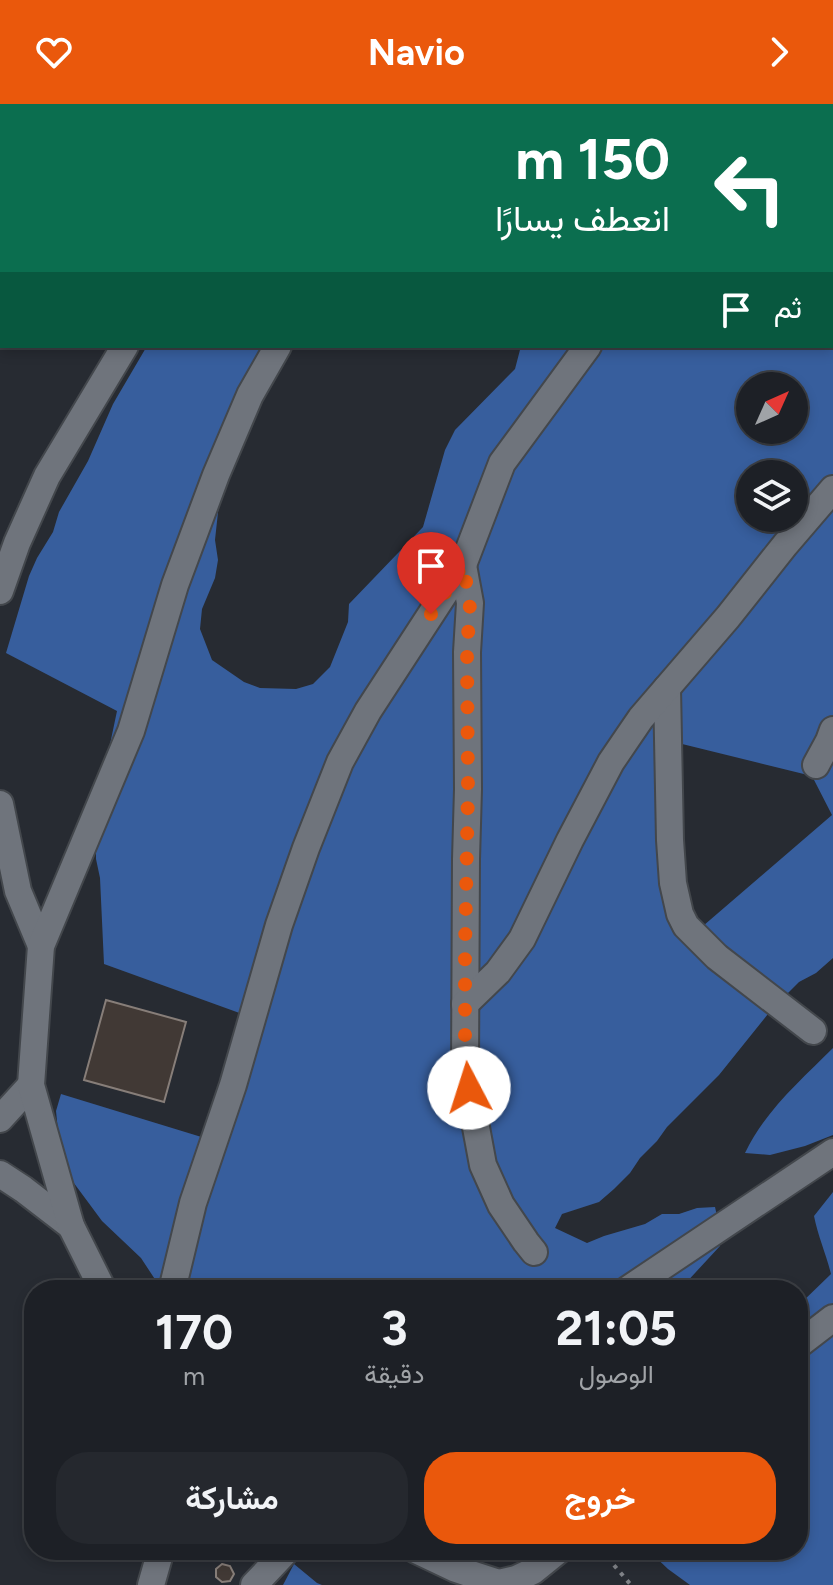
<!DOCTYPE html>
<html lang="ar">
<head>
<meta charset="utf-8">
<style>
  body { margin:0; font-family:Figtree,Vazirmatn,sans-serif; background:#25282e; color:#f1f3f6; direction:rtl; height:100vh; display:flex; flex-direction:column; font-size:30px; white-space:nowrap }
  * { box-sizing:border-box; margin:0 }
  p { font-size:26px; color:#a0a3a7 }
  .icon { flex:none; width:44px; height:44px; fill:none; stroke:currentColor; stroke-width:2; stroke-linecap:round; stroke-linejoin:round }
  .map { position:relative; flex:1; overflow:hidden; direction:ltr }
  .panel { position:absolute; left:24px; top:1176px; width:784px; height:280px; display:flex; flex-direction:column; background:#1d2026; border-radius:32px; box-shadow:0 4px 12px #0003,0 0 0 2px #3b3e43; direction:rtl }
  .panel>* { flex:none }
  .top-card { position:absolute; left:0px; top:0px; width:834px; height:244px; box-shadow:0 4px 12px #0003,0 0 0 2px #3b3e43; direction:rtl; background:#0b6e4f; color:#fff; overflow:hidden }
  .needle { width:52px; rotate:45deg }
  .tools { position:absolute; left:736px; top:268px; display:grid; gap:16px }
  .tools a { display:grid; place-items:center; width:72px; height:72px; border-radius:50%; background:#1d2026; box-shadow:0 4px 12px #0003,0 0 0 2px #3b3e43; font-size:40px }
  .pin { position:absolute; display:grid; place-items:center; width:68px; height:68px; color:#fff; margin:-82px -34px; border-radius:50% 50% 50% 0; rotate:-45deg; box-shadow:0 0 8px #0007 }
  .pin .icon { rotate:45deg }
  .me { position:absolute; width:88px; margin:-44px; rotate:355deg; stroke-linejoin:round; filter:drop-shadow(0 0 6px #0008) }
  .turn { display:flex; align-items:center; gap:28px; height:168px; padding:0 32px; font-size:36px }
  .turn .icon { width:104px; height:104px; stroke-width:2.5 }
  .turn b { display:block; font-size:56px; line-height:68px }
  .then { display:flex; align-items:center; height:76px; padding:0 32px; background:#0003; gap:16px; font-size:30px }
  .eta { display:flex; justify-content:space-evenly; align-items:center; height:136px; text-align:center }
  .eta b { font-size:48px; font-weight:700; line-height:56px }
  .primary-button { display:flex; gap:16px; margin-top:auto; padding:16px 32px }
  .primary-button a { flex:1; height:92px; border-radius:32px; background:#ea580c; color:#fff; font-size:32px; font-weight:700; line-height:92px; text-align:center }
  .primary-button a+a { background:#25282e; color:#f1f3f6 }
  header { display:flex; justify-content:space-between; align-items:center; height:104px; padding:0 32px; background:#ea580c; color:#fff; font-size:36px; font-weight:700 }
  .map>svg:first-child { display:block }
  .forest { fill:#375e9d; fill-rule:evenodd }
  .building { fill:#413935; stroke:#877e79; stroke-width:2 }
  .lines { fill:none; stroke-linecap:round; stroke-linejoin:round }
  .minor-casing { stroke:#43474c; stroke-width:30 }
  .path { stroke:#808388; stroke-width:4; stroke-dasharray:4 6; stroke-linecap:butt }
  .minor { stroke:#6f747c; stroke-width:26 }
  .route { stroke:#ea580c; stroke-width:14; stroke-dasharray:0 25.2 }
</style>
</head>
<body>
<header><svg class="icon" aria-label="forward" viewBox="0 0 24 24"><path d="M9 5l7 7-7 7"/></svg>Navio<svg class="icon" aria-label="heart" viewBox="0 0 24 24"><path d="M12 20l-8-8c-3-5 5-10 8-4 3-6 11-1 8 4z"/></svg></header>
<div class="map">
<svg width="833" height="1481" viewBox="0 0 833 1481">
  <rect width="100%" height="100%" fill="#272b32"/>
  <g class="forest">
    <path d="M833,89V854L816,869L799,878L772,905L719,971L667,1023L657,1037L640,1054L630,1069L614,1085L599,1098L562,1110L555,1124L587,1139L604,1132L645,1120L662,1110H679L697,1104L715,1103L719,1121L720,1142L683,1182L694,1186H162L141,1154L102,1117L62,1063L52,1046L58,1027L56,1007L61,990L208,1035L245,911L104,860L100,774L96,755V736L108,666L109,645L117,607L6,549L29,472L37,454L53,428L59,408L88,357L113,300L147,242H283L220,390L215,436L218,456L215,474L202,505L200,525L212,556L244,578L260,584L296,585L313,580L330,563L348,518L349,500L423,423L445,346L455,326L515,265L521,242H832ZM750,282H794V326H750ZM750,370H794V414H750ZM674,638L812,672L832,711L696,828L683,811Z"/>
    <path d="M833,944V1031L805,1042L770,1051L745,1049C765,1007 801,976 833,944Z"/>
    <path d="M833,1088V1481H690L668,1465L648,1446H798V1202L831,1170C826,1150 818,1132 814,1112Z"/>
    <polygon points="294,1460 317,1479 322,1481 283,1481"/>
  </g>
  <g class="building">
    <polygon points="106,896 186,918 164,998 84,976"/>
    <polygon points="222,1460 230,1462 234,1470 230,1477 222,1478 216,1473 216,1465"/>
  </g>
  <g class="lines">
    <defs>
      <g id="minor">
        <polyline points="264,2 265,0"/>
        <polyline points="416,2 417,0"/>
        <polyline points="772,2 773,0"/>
        <polyline points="463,461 470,499 467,548 468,685 466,755 465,964 483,1061 501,1101 526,1138 534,1148"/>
        <polyline points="0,487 17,439 47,372 125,242"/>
        <polyline points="667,584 670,736 673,779 680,810 686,822 717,853 813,927"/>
        <polyline points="816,661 829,637 833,626"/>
        <polyline points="0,700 18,787 41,842"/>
        <polyline points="465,900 498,868 522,835 570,736 611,658 628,633 641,614 728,513 785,441 833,385"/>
        <polyline points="0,1015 31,981"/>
        <polyline points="0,1070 23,1085 71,1122"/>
        <polyline points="103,1186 71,1122 31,981 41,842 131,627 175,481 216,371 250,291 278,242"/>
        <polyline points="172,1186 193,1099 233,981 279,821 306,744 340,658 368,607 463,461 502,359 588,242"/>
        <polyline points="627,1186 833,1048"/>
        <polyline points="798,1241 833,1214"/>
        <polyline points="416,1446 456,1465 499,1479 516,1475 533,1467 559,1446"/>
        <polyline points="151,1481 161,1446"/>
        <polyline points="254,1481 287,1446"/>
      </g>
    </defs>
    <use href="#minor" class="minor-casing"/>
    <polyline class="path" points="601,1446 631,1481"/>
    <use href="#minor" class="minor"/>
  </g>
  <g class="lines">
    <polyline class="route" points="431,510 463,461 470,499 467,548 468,685 465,847 465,964 469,984"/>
  </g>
</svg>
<div class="tools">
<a><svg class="needle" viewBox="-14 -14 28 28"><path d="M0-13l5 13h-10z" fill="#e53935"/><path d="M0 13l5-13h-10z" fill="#a0a3a7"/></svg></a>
<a><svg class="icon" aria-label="layers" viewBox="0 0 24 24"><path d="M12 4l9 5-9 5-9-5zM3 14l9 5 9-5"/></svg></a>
</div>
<div class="pin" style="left:431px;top:510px;background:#d93025"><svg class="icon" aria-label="arrive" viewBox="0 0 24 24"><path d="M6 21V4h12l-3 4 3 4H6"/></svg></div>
<svg class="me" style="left:469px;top:984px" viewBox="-20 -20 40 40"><circle r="19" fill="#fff"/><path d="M0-13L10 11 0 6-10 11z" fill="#ea580c"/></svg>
<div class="top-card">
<div class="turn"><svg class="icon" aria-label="left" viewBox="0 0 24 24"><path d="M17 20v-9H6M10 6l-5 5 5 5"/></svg><div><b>150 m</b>انعطف يسارًا</div></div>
<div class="then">ثم<svg class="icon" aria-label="arrive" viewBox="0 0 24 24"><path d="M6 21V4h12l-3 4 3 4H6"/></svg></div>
</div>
<section class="panel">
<div class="eta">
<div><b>21:05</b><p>الوصول</p></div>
<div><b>3</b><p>دقيقة</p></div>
<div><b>170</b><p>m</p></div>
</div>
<div class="primary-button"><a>خروج</a><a>مشاركة</a></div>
</section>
</div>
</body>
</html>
